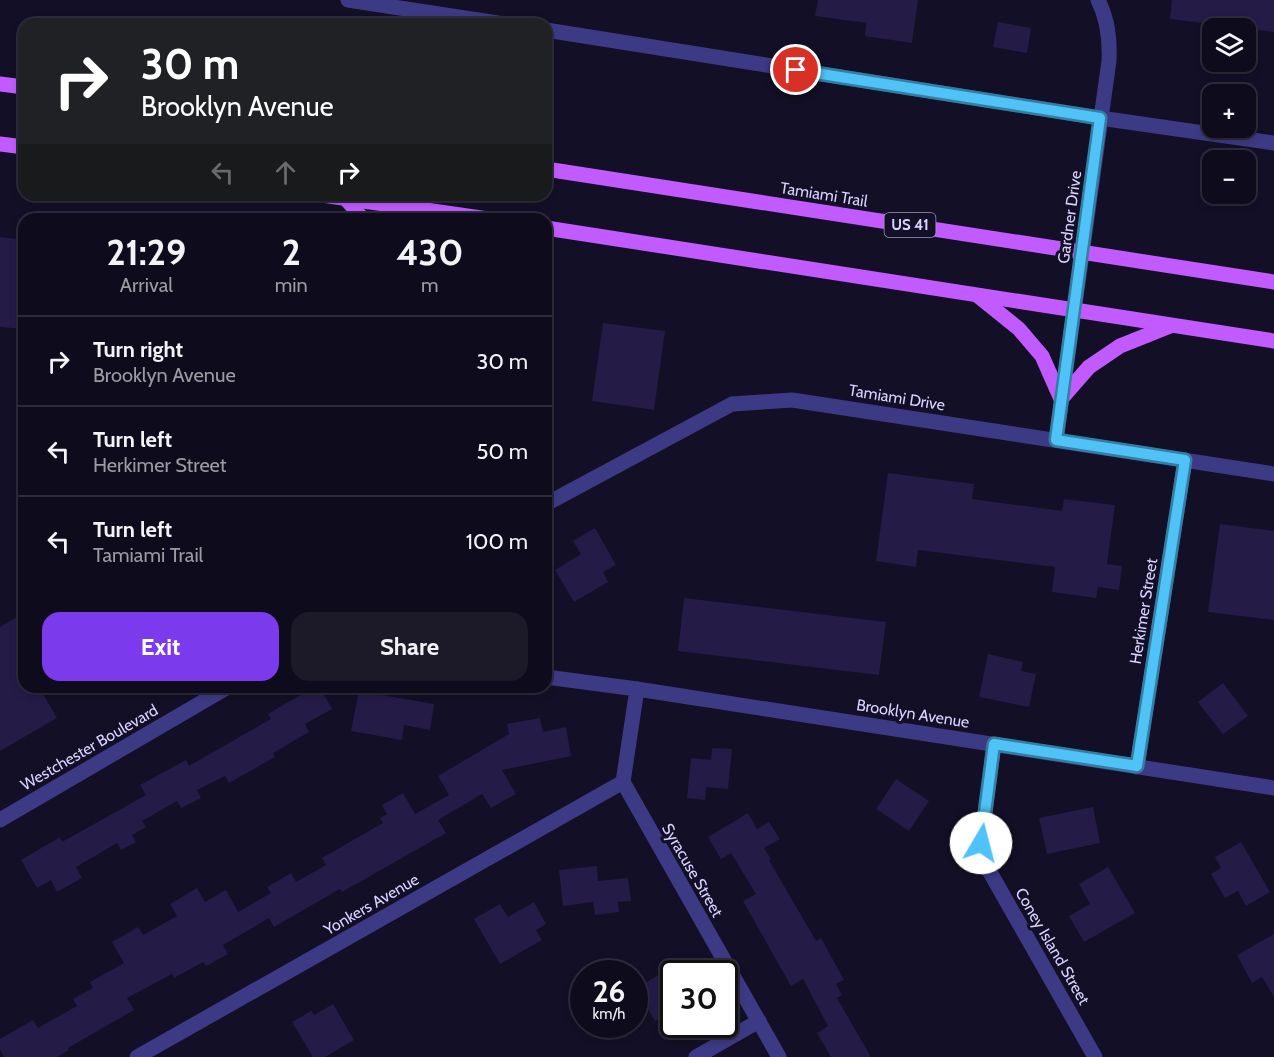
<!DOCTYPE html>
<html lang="en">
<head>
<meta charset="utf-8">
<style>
  body { margin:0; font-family:Cabin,sans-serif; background:#1c1929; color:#f1f3f6; height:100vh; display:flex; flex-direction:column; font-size:22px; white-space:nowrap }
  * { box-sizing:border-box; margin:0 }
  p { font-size:20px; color:#9b9ba3 }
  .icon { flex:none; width:33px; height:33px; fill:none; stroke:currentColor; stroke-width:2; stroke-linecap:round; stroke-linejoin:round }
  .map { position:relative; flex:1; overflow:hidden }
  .panel { position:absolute; left:18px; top:213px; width:534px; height:480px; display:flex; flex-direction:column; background:#0e0b1c; border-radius:18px; box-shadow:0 3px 9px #0003,0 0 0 2px #2e2b3b }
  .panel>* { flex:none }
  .top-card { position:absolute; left:18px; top:18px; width:534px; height:183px; border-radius:18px; box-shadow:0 3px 9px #0003,0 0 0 2px #2e2b3b; background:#202124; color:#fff; overflow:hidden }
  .buttons { position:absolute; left:1202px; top:18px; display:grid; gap:12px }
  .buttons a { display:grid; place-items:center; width:54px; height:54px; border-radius:12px; background:#0e0b1c; box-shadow:0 3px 9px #0003,0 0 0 2px #2e2b3b; font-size:30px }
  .speed { position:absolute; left:570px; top:960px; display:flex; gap:12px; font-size:30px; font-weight:700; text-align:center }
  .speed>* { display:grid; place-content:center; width:78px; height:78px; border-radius:50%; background:#0e0b1c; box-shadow:0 3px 9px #0003,0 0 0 2px #2e2b3b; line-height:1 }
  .speed small { font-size:15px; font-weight:400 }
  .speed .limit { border:3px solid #111; border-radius:9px; background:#fff; color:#111 }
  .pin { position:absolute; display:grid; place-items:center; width:51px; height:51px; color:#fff; margin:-26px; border:3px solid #fff; border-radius:50%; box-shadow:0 2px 6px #0007 }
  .me { position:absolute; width:66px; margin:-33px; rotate:8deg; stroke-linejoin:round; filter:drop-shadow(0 0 4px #0008) }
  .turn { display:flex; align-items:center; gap:21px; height:126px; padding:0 24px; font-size:27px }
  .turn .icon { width:78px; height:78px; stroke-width:2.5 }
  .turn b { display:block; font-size:42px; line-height:51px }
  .lanes { display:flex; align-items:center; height:57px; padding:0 24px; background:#0003; justify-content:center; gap:30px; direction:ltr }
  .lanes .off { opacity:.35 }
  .eta { display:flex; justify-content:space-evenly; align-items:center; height:102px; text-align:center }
  .eta b { font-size:36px; font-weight:700; line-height:42px }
  .cta { display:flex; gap:12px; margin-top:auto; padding:12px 24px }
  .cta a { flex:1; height:69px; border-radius:18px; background:#7c3aed; color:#fff; font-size:24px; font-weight:700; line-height:69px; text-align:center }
  .cta a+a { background:#1c1929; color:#f1f3f6 }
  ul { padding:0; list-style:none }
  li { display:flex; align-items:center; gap:18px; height:90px; padding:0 24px; border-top:2px solid #2e2b3b }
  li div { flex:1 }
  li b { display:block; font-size:22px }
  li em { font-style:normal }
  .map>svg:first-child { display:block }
  .building { fill:#241b47 }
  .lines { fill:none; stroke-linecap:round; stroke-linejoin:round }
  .minor { stroke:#3d3a85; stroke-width:15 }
  .major { stroke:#c25bff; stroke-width:15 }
  .route-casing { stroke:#337fa1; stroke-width:15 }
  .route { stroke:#4fc3f7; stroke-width:10 }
  .labels { text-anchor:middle; stroke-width:6; stroke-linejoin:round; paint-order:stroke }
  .shield { fill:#130f26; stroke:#9e99be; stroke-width:1.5 }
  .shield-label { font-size:15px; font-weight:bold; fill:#d9d4ff }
  .street-label { font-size:16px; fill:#d9d4ff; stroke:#130f26 }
</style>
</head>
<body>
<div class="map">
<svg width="1274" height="1057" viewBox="0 0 1274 1057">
  <rect width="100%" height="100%" fill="#130f26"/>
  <g class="building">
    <polygon points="818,0 918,0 912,43 865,36 866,23 815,16"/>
    <polygon points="1172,0 1274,0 1274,32 1170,19"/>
    <polygon points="998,22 1031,28 1027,53 993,47"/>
    <polygon points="0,237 24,240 24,329 0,327"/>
    <polygon points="603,323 665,331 654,410 592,401"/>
    <polygon points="888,473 974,484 972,499 1062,511 1064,499 1115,505 1107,564 1122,566 1119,590 1098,587 1096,598 1052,592 1055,567 918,550 916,567 876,561"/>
    <polygon points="1220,524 1274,531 1274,620 1208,612"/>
    <polygon points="595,528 616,565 603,572 608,582 574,602 555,570 581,554 573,541"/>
    <polygon points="684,598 886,622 879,675 678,651"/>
    <polygon points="17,617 24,630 24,687 39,687 57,718 0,751 0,627"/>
    <polygon points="988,654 1023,662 1021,671 1036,674 1029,707 979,697"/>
    <polygon points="1223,683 1248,716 1223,734 1198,702"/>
    <polygon points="314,687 320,687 332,709 305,724 309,732 273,753 275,757 229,783 225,776 197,790 201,798 181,808 177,801 142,821 146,827 132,835 136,842 121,850 117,843 76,867 82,878 57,892 51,880 37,888 21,860 60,837 62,842 146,795 140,785 186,760 189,766 271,719 268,714"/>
    <polygon points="359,691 434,704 430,730 404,725 402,740 351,731"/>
    <polygon points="540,718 543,732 566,727 571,756 502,770 516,794 491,808 482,794 438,820 446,833 342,892 340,889 274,927 269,918 223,945 228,954 206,966 203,962 174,978 172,974 127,998 134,1010 68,1048 69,1050 57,1057 4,1057 0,1050 0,1039 33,1020 38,1028 77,1006 73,999 93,988 90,982 124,963 112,942 138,927 143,935 177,916 170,904 197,888 205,902 226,890 238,912 271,893 267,887 291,873 296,882 326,865 322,858 383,823 380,818 387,814 382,805 403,793 415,814 449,795 438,776 509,734 507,724"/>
    <polygon points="712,748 732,749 728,789 706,787 705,800 687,798 691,758 711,760"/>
    <polygon points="896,779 929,801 909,831 876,809"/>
    <polygon points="1093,807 1100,843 1047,854 1039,818"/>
    <polygon points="748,813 757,829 769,822 780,839 764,848 771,859 769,860 816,941 821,938 844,980 836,984 842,995 837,998 871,1057 831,1057 817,1033 828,1026 803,979 791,986 743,901 756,894 731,853 721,859 708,837"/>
    <polygon points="1241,842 1270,892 1246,906 1238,891 1225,898 1211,874 1221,868 1215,857"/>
    <polygon points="597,866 598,881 628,878 631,901 618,902 619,912 595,915 593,902 563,906 559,870"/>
    <polygon points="1108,867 1135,913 1084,942 1069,916 1090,904 1079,884"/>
    <polygon points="534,902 546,924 536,930 542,940 500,964 474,919 500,904 508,917"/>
    <polygon points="1274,934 1274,997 1262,977 1252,983 1237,955"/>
    <polygon points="674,966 674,1010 655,1021 636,988"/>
    <polygon points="333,1004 354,1040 325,1057 313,1057 292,1022 311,1011 314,1015"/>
  </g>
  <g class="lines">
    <g class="minor">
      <polyline points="348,0 504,24"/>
      <polyline points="546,30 1100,118 1274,143"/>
      <path d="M1056,440L1109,61C1110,39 1108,20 1098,0"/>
      <polyline points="546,504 732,404 792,400 1274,474"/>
      <polyline points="546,677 637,689 1274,788"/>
      <polyline points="637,689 623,782 779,1057"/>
      <polyline points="994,744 981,843 987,867 1095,1057"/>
      <polyline points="1137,767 1185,460"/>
      <polyline points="0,820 228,687"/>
      <polyline points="137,1057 623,782"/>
      <polyline points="696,1057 759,1021"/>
    </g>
    <g class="major">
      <polyline points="0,84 24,87"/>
      <polyline points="0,144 24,147"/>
      <polyline points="546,169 1274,282"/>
      <polyline points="322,195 488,219"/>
      <polyline points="346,199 363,219"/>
      <polyline points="546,228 1274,341"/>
      <polyline points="978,296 1019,329 1042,356 1061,399 1089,367 1120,346 1170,326"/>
    </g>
  </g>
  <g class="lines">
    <defs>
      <polyline id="route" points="796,70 1100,118 1056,440 1185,460 1137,766 994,744 981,843"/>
    </defs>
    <use href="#route" class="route-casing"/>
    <use href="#route" class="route"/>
  </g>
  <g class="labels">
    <rect class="shield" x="884.5" y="213" width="51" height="24" rx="4.5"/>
    <g class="shield-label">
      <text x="910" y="230">US 41</text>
    </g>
    <g class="street-label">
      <text transform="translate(824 194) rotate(9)" y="6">Tamiami Trail</text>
      <text transform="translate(1069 217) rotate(-82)" y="6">Gardner Drive</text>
      <text transform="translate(897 397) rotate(9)" y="6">Tamiami Drive</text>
      <text transform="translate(1143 611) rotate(-81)" y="6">Herkimer Street</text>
      <text transform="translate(913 713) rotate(9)" y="6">Brooklyn Avenue</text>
      <text transform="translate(89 747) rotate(-30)" y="6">Westchester Boulevard</text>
      <text transform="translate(693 870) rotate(60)" y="6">Syracuse Street</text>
      <text transform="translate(371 904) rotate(-30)" y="6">Yonkers Avenue</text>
      <text transform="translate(1053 946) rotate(60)" y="6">Coney Island Street</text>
    </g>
  </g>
</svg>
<div class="buttons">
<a><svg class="icon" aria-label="layers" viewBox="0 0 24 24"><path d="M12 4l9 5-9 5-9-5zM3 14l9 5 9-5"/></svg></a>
<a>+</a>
<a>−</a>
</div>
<div class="speed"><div>26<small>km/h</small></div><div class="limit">30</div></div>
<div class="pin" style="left:796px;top:70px;background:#d93025"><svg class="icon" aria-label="arrive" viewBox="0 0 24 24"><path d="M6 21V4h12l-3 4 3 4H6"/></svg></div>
<svg class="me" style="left:981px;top:843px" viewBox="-20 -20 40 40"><circle r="19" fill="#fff"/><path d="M0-13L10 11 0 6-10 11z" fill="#4fc3f7"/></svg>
<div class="top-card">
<div class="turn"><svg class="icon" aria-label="right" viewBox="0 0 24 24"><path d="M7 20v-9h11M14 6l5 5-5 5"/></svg><div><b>30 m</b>Brooklyn Avenue</div></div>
<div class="lanes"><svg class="icon off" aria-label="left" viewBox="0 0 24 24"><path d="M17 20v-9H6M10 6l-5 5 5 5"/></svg><svg class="icon off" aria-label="ahead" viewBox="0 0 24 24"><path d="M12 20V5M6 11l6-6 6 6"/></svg><svg class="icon" aria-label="right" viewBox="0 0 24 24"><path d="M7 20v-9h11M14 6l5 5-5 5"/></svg></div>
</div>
<section class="panel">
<div class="eta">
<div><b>21:29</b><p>Arrival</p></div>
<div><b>2</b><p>min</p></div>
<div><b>430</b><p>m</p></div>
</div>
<ul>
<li><svg class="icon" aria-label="right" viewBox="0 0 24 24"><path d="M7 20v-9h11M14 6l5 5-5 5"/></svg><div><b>Turn right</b><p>Brooklyn Avenue</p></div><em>30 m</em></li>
<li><svg class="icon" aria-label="left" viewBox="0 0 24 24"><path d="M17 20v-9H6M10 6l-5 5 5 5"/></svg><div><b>Turn left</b><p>Herkimer Street</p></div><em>50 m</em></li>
<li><svg class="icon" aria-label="left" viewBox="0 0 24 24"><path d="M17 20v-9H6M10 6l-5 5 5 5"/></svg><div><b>Turn left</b><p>Tamiami Trail</p></div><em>100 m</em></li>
</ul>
<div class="cta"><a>Exit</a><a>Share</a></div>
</section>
</div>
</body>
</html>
